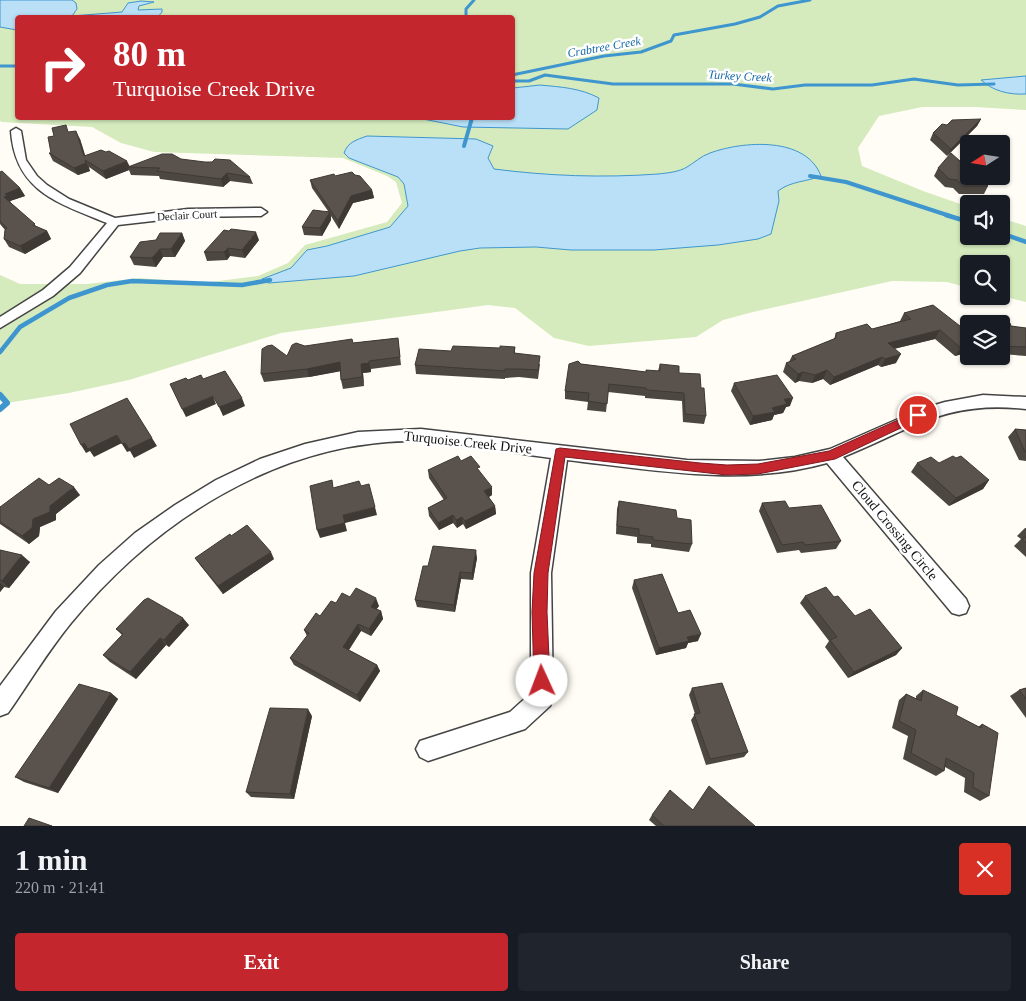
<!DOCTYPE html>
<html lang="en">
<head>
<meta charset="utf-8">
<style>
  body { margin:0; font-family:Georgia,serif; background:#20242c; color:#f1f3f6; height:100vh; display:flex; flex-direction:column; font-size:19px; white-space:nowrap }
  * { box-sizing:border-box; margin:0 }
  p { font-size:16px; color:#9ea1a6 }
  .icon { flex:none; width:28px; height:28px; fill:none; stroke:currentColor; stroke-width:2; stroke-linecap:round; stroke-linejoin:round }
  .map { position:relative; height:826px; overflow:hidden }
  .panel { display:flex; flex-direction:column; background:#171b24; flex:1 }
  .panel>* { flex:none }
  .guide { position:absolute; left:15px; top:15px; width:500px; height:105px; border-radius:5px; box-shadow:0 1px 4px #0004; background:#c4262e; color:#fff; overflow:hidden }
  .needle { width:32px; rotate:258deg }
  .buttons { position:absolute; left:960px; top:135px; display:grid; gap:10px }
  .buttons a { display:grid; place-items:center; width:50px; height:50px; border-radius:5px; background:#171b24; box-shadow:0 1px 4px #0004; font-size:25px }
  .pin { position:absolute; display:grid; place-items:center; width:42px; height:42px; color:#fff; margin:-21px; border:2px solid #fff; border-radius:50%; box-shadow:0 1px 5px #0007 }
  .me { position:absolute; width:55px; margin:-28px; rotate:358deg; stroke-linejoin:round; filter:drop-shadow(0 0 4px #0008) }
  .turn { display:flex; align-items:center; gap:18px; height:105px; padding:0 15px; font-size:22px }
  .turn .icon { width:65px; height:65px; stroke-width:2.5 }
  .turn b { display:block; font-size:35px; line-height:42px }
  .round { display:grid; place-items:center; flex:none; width:52px; height:52px; border-radius:5px; background:#20242c }
  .overview { display:flex; align-items:center; justify-content:space-between; height:85px; padding:0 15px }
  h1 { font-size:30px; font-weight:700; line-height:38px }
  .primary-button { display:flex; gap:10px; margin-top:auto; padding:10px 15px }
  .primary-button a { flex:1; height:58px; border-radius:5px; background:#c4262e; color:#fff; font-size:20px; font-weight:700; line-height:58px; text-align:center }
  .primary-button a+a { background:#20242c; color:#f1f3f6 }
  .map>svg:first-child { display:block }
  .green { fill:#d5ebbd; fill-rule:evenodd }
  .water { fill:#b9e0f7; stroke:#3f96cf }
  .lines { fill:none; stroke-linecap:round; stroke-linejoin:round }
  .stream-far3 { stroke:#3f96cf; stroke-width:3 }
  .stream-far2 { stroke:#3f96cf; stroke-width:4 }
  .stream-far1 { stroke:#3f96cf; stroke-width:4.5 }
  .stream { stroke:#3f96cf; stroke-width:6 }
  .minor-casing { stroke:#444; stroke-width:3 }
  .minor { fill:#fff; fill-rule:evenodd }
  .wall { fill:#4d4742 }
  .shaded-wall { fill:#3f3936 }
  .building { fill:#5a524d; stroke:#3f3936 }
  .route { fill:#c4262e; stroke:#7f191e }
  .labels { text-anchor:middle; stroke-width:5; stroke-linejoin:round; paint-order:stroke }
  .far-street-label { font-size:11px; fill:#111; stroke:#fff }
  .far-water-label { font-size:12px; font-style:italic; fill:#1768a6; stroke:#fff }
  .street-label { font-size:14px; fill:#111; stroke:#fff }
</style>
</head>
<body>
<div class="map">
<svg width="1026" height="826" viewBox="0 0 1026 826">
  <rect width="100%" height="100%" fill="#fffdf5"/>
  <path class="green" d="M0,0H1026V110L975,107H922L879,116L858,148L862,166L923,191L969,207V236H1001V218L1026,226V302L1001,296V264H969V288L947,282L892,281L753,312L723,320L696,337L589,346L554,338L515,308L488,305L281,333L129,380L69,393L7,403L0,401V275L20,284H87L139,278L203,283L258,276L288,263L305,245L387,222L402,203L396,182L387,176L343,158L154,152L121,143L92,127L2,122L0,121ZM18,18H512V118H18Z"/>
  <g class="water">
    <polygon points="0,0 72,0 76,3 77,9 72,16 122,12 128,3 141,1 154,2 139,6 138,10 162,9 162,12 157,18 18,18 17,30 0,27"/>
    <path d="M1026,76V94C1009,95 993,91 981,80Z"/>
    <path d="M540,85C561,87 580,88 599,98L597,110L568,129L463,127L418,118H512L513,88Z"/>
    <path d="M367,136L476,139L493,146L488,158L494,169C548,176 603,178 658,174C667,173 679,172 687,167C694,163 701,156 710,153C743,141 806,136 821,176C806,182 791,181 778,191L779,201L771,234L758,239L718,245L654,250H571L536,247L480,248L460,251L354,276L269,283L264,282L262,279L291,268L307,250L327,246L390,227L408,206L404,184L398,177L349,158L344,153C348,142 356,140 367,136Z"/>
  </g>
  <g class="lines">
    <g class="stream-far3">
      <polyline points="466,18 466,9 474,0"/>
      <polyline points="0,66 18,66"/>
      <polyline points="512,75 604,56 641,52 671,41 674,35 735,24 760,17 778,6 810,0"/>
      <polyline points="512,81 529,81 545,75 613,84 733,84 773,89 805,85 872,85 914,79 958,85 994,84"/>
    </g>
    <g class="stream-far2">
      <polyline points="464,146 472,118"/>
      <polyline points="810,176 846,182 950,216"/>
    </g>
    <g class="stream-far1">
      <polyline points="946,215 969,222"/>
      <polyline points="1001,233 1026,242"/>
      <polyline points="0,352 20,327 69,298 107,285 132,281 242,285 270,280"/>
    </g>
    <polyline class="stream" points="0,395 7,403 0,409"/>
    <defs>
      <g id="minor">
        <path d="M16,128L21,131L26,160L37,176L47,185L69,199L115,218L188,209L261,208L267,212L261,216L188,217L118,225L80,273L53,296L0,328V317L43,290L70,267L107,223C58,203 15,191 11,131Z"/>
        <path d="M983,395L1026,397V409C945,400 913,429 843,457L966,599L969,606L966,613L959,615L952,613L827,463C742,487 654,470 567,460L551,573L553,698L550,706L525,729L428,761L420,757L416,749L420,741L510,712L531,693V573L551,458C503,452 455,440 407,441C274,444 154,522 71,623C48,651 29,683 8,713L0,716V686L56,611L99,565L135,533L175,505L216,480L260,459L305,444L358,432L421,429L687,460L759,461L795,457L830,449L921,409L945,402Z"/>
      </g>
    </defs>
    <use href="#minor" class="minor-casing"/>
    <use href="#minor" class="minor"/>
  </g>
  <g class="wall">
    <polygon points="981,119 977,126 947,156 930,140 933,133 947,125"/>
    <polygon points="70,132 80,139 85,156 129,167 181,159 250,177 253,184 230,181 223,187 160,179 159,176 131,175 129,170 106,179 89,167 90,171 78,175 53,161 49,153 51,153"/>
    <polygon points="938,168 988,186 984,194 959,194 953,188 945,187 934,176"/>
    <polygon points="0,172 20,188 25,196 10,201 11,203 37,227 47,231 51,239 25,254 9,247 4,239 5,230 0,224"/>
    <polygon points="355,175 372,190 374,198 353,203 339,229 331,216 331,220 322,236 304,235 302,227 328,211 312,188 310,180 335,176"/>
    <polygon points="182,233 185,241 175,257 163,257 156,267 134,265 130,257 156,240"/>
    <polygon points="259,240 245,258 230,256 227,260 207,261 204,252"/>
    <polygon points="933,305 969,352 955,356 935,339 894,349 896,363 881,367 878,365 830,385 823,379 812,383 799,381 795,383 783,372 786,363 789,362 792,356 834,339 836,333 872,329 900,321 904,313"/>
    <polygon points="981,321 1010,323 1011,326 1026,328 1026,356 1001,354 1001,324 979,324"/>
    <polygon points="398,338 401,365 371,369 371,372 363,373 364,386 343,389 341,380 340,371 309,377 264,382 261,374 287,356 305,346 353,343"/>
    <polygon points="515,347 515,353 540,364 538,379 519,377 505,378 505,379 416,374 415,365 451,351"/>
    <polygon points="581,364 646,372 658,371 660,364 679,373 701,388 706,416 704,424 683,422 682,401 645,398 645,396 608,392 606,412 587,410 588,402 565,399 565,391"/>
    <polygon points="734,383 790,406 786,407 783,413 774,415 772,420 750,425 731,391"/>
    <polygon points="1015,429 1026,430 1026,461 1019,460 1008,437"/>
    <polygon points="461,461 480,472 492,495 489,497 495,506 496,514 466,529 463,524 457,528 453,523 439,530 429,516 428,508 444,500 429,478 428,470"/>
    <polygon points="917,463 939,463 989,480 983,489 949,506 911,472"/>
    <polygon points="49,485 80,495 56,514 56,520 40,527 39,536 29,544 0,524 0,507"/>
    <polygon points="619,501 677,518 692,544 689,552 651,547 651,544 637,543 637,537 616,534 617,509"/>
    <polygon points="762,503 789,508 841,541 836,549 801,553 799,550 777,553 759,511"/>
    <polygon points="1025,528 1026,528 1026,557 1014,546 1021,539 1017,536"/>
    <polygon points="0,550 30,562 9,588 4,587 0,592"/>
    <polygon points="195,558 274,559 223,594 200,565"/>
    <polygon points="477,558 473,580 461,579 455,612 417,607 415,600 428,566"/>
    <polygon points="634,580 678,613 698,641 688,643 686,648 656,655 632,588"/>
    <polygon points="805,596 834,597 855,616 902,648 896,655 848,678 825,647 829,641 800,603"/>
    <polygon points="350,597 379,606 376,609 381,611 383,619 371,636 361,631 349,650 377,665 380,671 360,702 294,665 290,658 307,636 304,630 320,616"/>
    <polygon points="189,625 169,647 166,645 136,679 110,662 103,655 122,635 116,629"/>
    <polygon points="692,688 748,752 744,757 706,765 691,720 695,714 689,695"/>
    <polygon points="1026,688 1026,718 1010,696 1019,690"/>
    <polygon points="923,690 956,715 978,727 982,724 989,796 980,801 964,792 965,778 945,767 944,771 936,776 903,759 908,736 892,728 899,700 906,694 916,699 916,696"/>
    <polygon points="111,693 118,699 58,793 24,782 15,777"/>
    <polygon points="312,716 294,799 251,797 246,792"/>
    <polygon points="693,810 755,826 656,826 649,820 652,815"/>
  </g>
  <g class="shaded-wall">
    <polygon points="981,119 977,126 947,156 951,149"/>
    <polygon points="76,131 80,139 87,161 84,156"/>
    <polygon points="85,160 90,171 78,175 74,168"/>
    <polygon points="127,161 130,167 128,167 129,170 106,179 103,171"/>
    <polygon points="227,173 230,181 223,187 221,179"/>
    <polygon points="20,188 25,196 10,201 11,203 4,197 5,194"/>
    <polygon points="372,190 374,198 353,203 339,229 338,221 351,196"/>
    <polygon points="330,212 331,220 322,236 320,228"/>
    <polygon points="47,231 51,239 25,254 20,246"/>
    <polygon points="256,232 259,240 245,258 242,250"/>
    <polygon points="182,233 185,241 175,257 171,249"/>
    <polygon points="228,248 230,256 227,260 224,252"/>
    <polygon points="160,249 163,257 156,267 152,258"/>
    <polygon points="940,330 935,339 884,351 888,343"/>
    <polygon points="969,346 969,352 955,356 961,348"/>
    <polygon points="901,354 896,363 881,367 885,359"/>
    <polygon points="882,357 878,365 830,385 834,377"/>
    <polygon points="369,361 371,372 363,373 364,386 362,377 361,364"/>
    <polygon points="340,362 342,371 309,377 307,369"/>
    <polygon points="827,370 823,379 812,383 815,375"/>
    <polygon points="803,372 799,381 795,383 798,374"/>
    <polygon points="213,396 216,404 186,417 182,409"/>
    <polygon points="242,398 245,406 223,416 219,407"/>
    <polygon points="793,398 790,406 786,407 783,413 774,415 772,420 750,425 753,416 772,408 784,399"/>
    <polygon points="117,435 122,443 94,457 90,451 86,453 81,445 84,443"/>
    <polygon points="152,438 157,446 134,458 130,451 127,452 122,444 125,443"/>
    <polygon points="989,480 983,489 949,506 956,498"/>
    <polygon points="74,487 80,495 56,514 56,520 40,527 39,536 29,544 22,536 33,519"/>
    <polygon points="492,487 492,495 485,499 484,491"/>
    <polygon points="495,506 496,514 466,529 465,521"/>
    <polygon points="375,507 377,515 345,523 347,531 320,538 317,530 343,515"/>
    <polygon points="453,515 453,523 439,530 438,523"/>
    <polygon points="462,517 463,524 457,528 456,520"/>
    <polygon points="476,550 477,558 473,580 472,573"/>
    <polygon points="271,552 274,559 223,594 218,586"/>
    <polygon points="22,555 30,562 9,588 2,581"/>
    <polygon points="460,572 461,579 455,612 454,605"/>
    <polygon points="0,583 4,587 0,592"/>
    <polygon points="376,598 379,606 373,614 371,607"/>
    <polygon points="381,611 383,619 371,636 369,629"/>
    <polygon points="183,618 189,625 169,647 164,640"/>
    <polygon points="358,624 361,631 346,654 343,647"/>
    <polygon points="701,634 698,641 688,643 686,648 656,655 659,648 687,637"/>
    <polygon points="160,638 166,645 136,679 130,672"/>
    <polygon points="902,648 896,655 848,678 854,672"/>
    <polygon points="377,665 380,671 360,702 357,695"/>
    <polygon points="111,693 118,699 58,793 49,788"/>
    <polygon points="308,709 312,716 294,799 290,794"/>
  </g>
  <g class="building">
    <polygon points="981,119 951,149 933,133 942,124 947,125 952,120"/>
    <polygon points="66,125 68,132 76,131 84,156 101,150 106,152 109,151 127,161 103,171 85,160 86,163 74,168 49,153 51,153 48,137 54,136 52,128"/>
    <polygon points="951,153 969,169 969,176 977,176 988,186 963,186 957,180 949,179 938,168"/>
    <polygon points="162,154 172,154 181,159 205,162 212,162 215,159 230,160 250,177 227,173 221,179 157,171 160,168 128,167"/>
    <polygon points="2,171 20,188 5,194 7,196 4,197 35,224 33,225 47,231 20,246 4,239 5,230 7,228 0,221 0,172"/>
    <polygon points="352,172 355,175 360,176 372,190 351,196 338,221 310,180 334,174 335,176"/>
    <polygon points="313,210 330,212 320,228 302,227"/>
    <polygon points="231,229 256,232 242,250 228,248 224,252 204,252 224,230 229,231"/>
    <polygon points="160,233 182,233 171,249 160,249 152,258 130,257 140,242 156,240"/>
    <polygon points="933,305 969,333 969,346 961,348 940,330 888,343 901,354 885,359 882,357 834,377 827,370 815,375 803,372 798,374 786,363 796,359 792,356 836,338 836,333 867,324 872,329 911,319 904,313"/>
    <polygon points="981,321 1010,323 1011,326 1026,328 1026,347 1001,346 1001,324 982,324"/>
    <polygon points="398,338 400,357 369,361 369,363 361,364 362,377 341,380 340,362 307,369 261,374 262,349 267,346 272,345 287,356 292,345 296,343 305,346 352,339 353,343"/>
    <polygon points="453,346 500,348 500,346 515,347 514,353 540,356 538,370 519,369 505,369 505,371 415,365 419,349 451,351"/>
    <polygon points="578,361 581,364 646,372 646,370 660,371 660,364 679,366 679,373 700,374 701,388 704,388 706,416 685,414 684,393 647,390 646,388 609,384 607,404 588,401 589,393 565,391 569,364"/>
    <polygon points="225,371 242,398 219,407 213,396 182,409 170,384 186,378 188,380 201,375 203,379"/>
    <polygon points="777,375 793,398 784,399 787,404 772,408 775,412 753,416 734,383"/>
    <polygon points="127,398 152,438 129,449 125,443 122,444 117,435 88,449 84,443 81,445 70,424"/>
    <polygon points="1015,429 1026,430 1026,452 1025,452"/>
    <polygon points="458,456 461,461 471,456 480,467 477,468 492,487 484,491 495,506 465,521 462,517 456,520 453,515 438,523 428,508 447,498 428,470"/>
    <polygon points="953,456 956,458 961,456 989,480 956,498 917,463 931,457 939,463"/>
    <polygon points="39,478 49,485 59,478 74,487 50,506 50,512 33,519 32,528 22,536 0,522 0,507"/>
    <polygon points="332,480 333,488 359,481 361,486 369,484 375,507 343,515 345,523 317,530 310,486"/>
    <polygon points="619,501 676,510 677,518 691,520 692,544 653,540 653,537 639,535 639,529 617,526"/>
    <polygon points="785,501 789,508 821,505 841,541 805,545 803,542 782,545 762,503"/>
    <polygon points="247,525 271,552 218,586 195,558 230,534 231,536"/>
    <polygon points="1026,537 1026,543 1022,539"/>
    <polygon points="433,546 476,550 472,573 460,572 454,605 415,600 423,566 428,566"/>
    <polygon points="0,550 22,555 2,581 0,580"/>
    <polygon points="662,574 678,613 690,610 701,634 687,637 689,641 659,648 634,580"/>
    <polygon points="826,587 834,597 838,596 855,616 870,609 902,648 854,672 830,640 837,637 805,596"/>
    <polygon points="356,588 376,598 371,607 381,611 369,629 358,624 343,647 377,665 357,695 290,658 309,633 304,630 316,613 320,616 331,601 336,603 342,593 350,597"/>
    <polygon points="148,598 183,618 164,640 160,638 130,672 103,655 123,634 116,629 144,600"/>
    <polygon points="722,683 748,752 710,759 694,714 700,713 692,688"/>
    <polygon points="79,684 111,693 49,788 15,777"/>
    <polygon points="1026,688 1026,699 1019,690"/>
    <polygon points="923,690 958,707 956,715 981,728 982,724 998,733 989,796 973,787 974,773 946,758 944,771 911,753 916,730 899,721 906,694 921,701"/>
    <polygon points="270,708 308,709 290,794 246,792"/>
    <polygon points="709,786 755,826 664,826 652,815 670,790 693,810"/>
    <polygon points="29,818 52,826 24,826"/>
  </g>
  <polygon class="route" points="918,411 924,415 922,418 835,459 758,474 727,475 565,457 548,573 547,612 550,681 547,686 542,688 536,686 534,681 532,612 534,573 556,449 560,448 700,463 727,465 758,464 829,451"/>
  <g class="labels">
    <g class="far-street-label">
      <text transform="translate(187 215) rotate(-3)" y="4">Declair Court</text>
    </g>
    <g class="far-water-label">
      <text transform="translate(604 47) rotate(-10)" y="4">Crabtree Creek</text>
      <text transform="translate(740 76) rotate(3)" y="4">Turkey Creek</text>
    </g>
    <g class="street-label">
      <text transform="translate(468 442) rotate(6)" y="5">Turquoise Creek Drive</text>
      <text transform="translate(895 530) rotate(50)" y="5">Cloud Crossing Circle</text>
    </g>
  </g>
</svg>
<div class="buttons">
<a><svg class="needle" viewBox="-14 -14 28 28"><path d="M0-13l5 13h-10z" fill="#e53935"/><path d="M0 13l5-13h-10z" fill="#9ea1a6"/></svg></a>
<a><svg class="icon" aria-label="sound" viewBox="0 0 24 24"><path d="M4 9h4l5-4v14l-5-4H4zM17 9q2 3 0 6"/></svg></a>
<a><svg class="icon" aria-label="search" viewBox="0 0 24 24"><circle cx="10" cy="10" r="6"/><path d="M15 15l6 6"/></svg></a>
<a><svg class="icon" aria-label="layers" viewBox="0 0 24 24"><path d="M12 4l9 5-9 5-9-5zM3 14l9 5 9-5"/></svg></a>
</div>
<div class="pin" style="left:918px;top:415px;background:#d93025"><svg class="icon" aria-label="arrive" viewBox="0 0 24 24"><path d="M6 21V4h12l-3 4 3 4H6"/></svg></div>
<svg class="me" style="left:542px;top:681px" viewBox="-20 -20 40 40"><circle r="19" fill="#fff"/><path d="M0-13L10 11 0 6-10 11z" fill="#c4262e"/></svg>
<div class="guide">
<div class="turn"><svg class="icon" aria-label="right" viewBox="0 0 24 24"><path d="M7 20v-9h11M14 6l5 5-5 5"/></svg><div><b>80 m</b>Turquoise Creek Drive</div></div>
</div>
</div>
<section class="panel">
<div class="overview"><div><h1>1 min</h1><p>220 m · 21:41</p></div><a class="round" style="background:#d93025;color:#fff"><svg class="icon" aria-label="close" viewBox="0 0 24 24"><path d="M6 6l12 12M18 6L6 18"/></svg></a></div>
<div class="primary-button"><a>Exit</a><a>Share</a></div>
</section>
</body>
</html>
